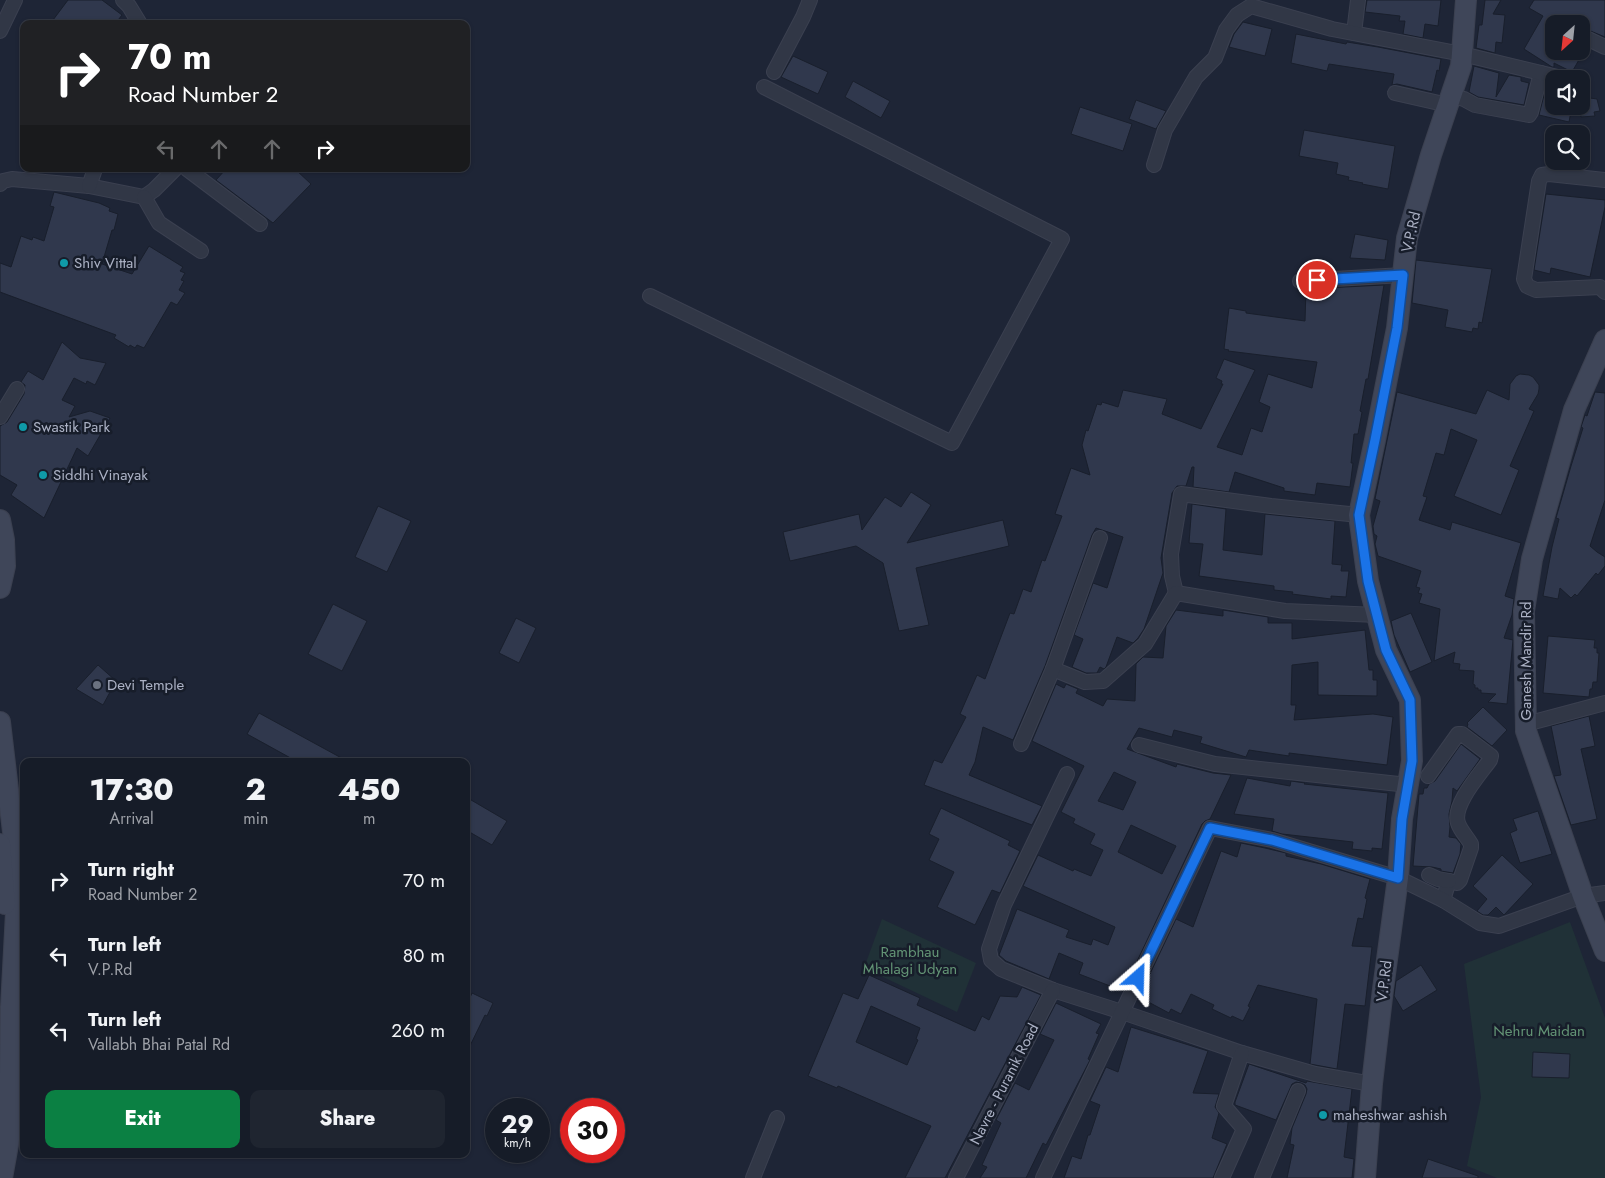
<!DOCTYPE html>
<html lang="en">
<head>
<meta charset="utf-8">
<style>
  body { margin:0; font-family:Jost,sans-serif; background:#1f2530; color:#f1f3f6; height:100vh; display:flex; flex-direction:column; font-size:19px; white-space:nowrap }
  * { box-sizing:border-box; margin:0 }
  p { font-size:16px; color:#9ea1a8 }
  .icon { flex:none; width:28px; height:28px; fill:none; stroke:currentColor; stroke-width:2; stroke-linecap:round; stroke-linejoin:round }
  .map { position:relative; flex:1; overflow:hidden }
  .drawer { position:absolute; left:20px; top:758px; width:450px; height:400px; display:flex; flex-direction:column; background:#161c28; border-radius:10px; box-shadow:0 1px 4px #0004,0 0 0 1px #353a45 }
  .drawer>* { flex:none }
  .hud { position:absolute; left:20px; top:20px; width:450px; height:152px; border-radius:10px; box-shadow:0 1px 4px #0004,0 0 0 1px #353a45; background:#202124; color:#fff; overflow:hidden }
  .needle { width:32px; rotate:207deg }
  .fabs { position:absolute; left:1545px; top:15px; display:grid; gap:10px }
  .fabs a { display:grid; place-items:center; width:45px; height:45px; border-radius:10px; background:#161c28; box-shadow:0 1px 4px #0004,0 0 0 1px #353a45; font-size:25px }
  .speed { position:absolute; left:485px; top:1098px; display:flex; gap:10px; font-size:25px; font-weight:700; text-align:center }
  .speed>* { display:grid; place-content:center; width:65px; height:65px; border-radius:50%; background:#161c28; box-shadow:0 1px 4px #0004,0 0 0 1px #353a45; line-height:1 }
  .speed small { font-size:12px; font-weight:400 }
  .speed .limit { border:8px solid #d22; background:#fff; color:#111 }
  .pin { position:absolute; display:grid; place-items:center; width:42px; height:42px; color:#fff; margin:-21px; border:2px solid #fff; border-radius:50%; box-shadow:0 1px 5px #0007 }
  .me { position:absolute; width:55px; margin:-28px; rotate:25deg; stroke-linejoin:round; filter:drop-shadow(0 0 4px #0008) }
  .turn { display:flex; align-items:center; gap:18px; height:105px; padding:0 25px; font-size:22px }
  .turn .icon { width:65px; height:65px; stroke-width:2.5 }
  .turn b { display:block; font-size:35px; line-height:42px }
  .lanes { display:flex; align-items:center; height:48px; padding:0 25px; background:#0003; justify-content:center; gap:25px; direction:ltr }
  .lanes .off { opacity:.35 }
  .eta { display:flex; justify-content:space-evenly; align-items:center; height:85px; text-align:center }
  .eta b { font-size:30px; font-weight:800; line-height:35px }
  .primary-button { display:flex; gap:10px; margin-top:auto; padding:10px 25px }
  .primary-button a { flex:1; height:58px; border-radius:10px; background:#0b8043; color:#fff; font-size:20px; font-weight:800; line-height:58px; text-align:center }
  .primary-button a+a { background:#1f2530; color:#f1f3f6 }
  ul { padding:0; list-style:none }
  li { display:flex; align-items:center; gap:15px; height:75px; padding:0 25px }
  li div { flex:1 }
  li b { display:block; font-size:19px }
  li em { font-style:normal }
  .map>svg:first-child { display:block }
  .green { fill:#203137 }
  .building { fill:#30384d; stroke:#191f2c; fill-rule:evenodd }
  .lines { fill:none; stroke-linecap:round; stroke-linejoin:round }
  .street-casing { stroke:#3b4050; stroke-width:16 }
  .secondary-casing { stroke:#3b4050; stroke-width:22 }
  .street { stroke:#313746; stroke-width:14 }
  .secondary { stroke:#3f4659; stroke-width:20 }
  .route-casing { stroke:#114b97; stroke-width:12 }
  .route { stroke:#1a73e8; stroke-width:9 }
  .culture-dot { fill:#0f9aa8; stroke:#171d2a; stroke-width:2 }
  .worship-dot { fill:#6b7280; stroke:#171d2a; stroke-width:2 }
  .labels { text-anchor:middle; stroke-width:5; stroke-linejoin:round; paint-order:stroke }
  .street-label { font-size:15px; fill:#abb1c4; stroke:#171d2a }
  .poi-label { font-size:15px; fill:#abb1c4; stroke:#171d2a; text-anchor:start }
  .park-label { font-size:15px; fill:#639475; stroke:#171d2a }
</style>
</head>
<body>
<div class="map">
<svg width="1605" height="1178" viewBox="0 0 1605 1178">
  <rect width="100%" height="100%" fill="#1e2536"/>
  <g class="green">
    <polygon points="882,919 976,963 957,1012 864,968"/>
    <polygon points="1570,922 1605,1018 1605,1178 1497,1178 1467,1166 1481,1097 1464,964"/>
  </g>
  <g class="building">
    <polygon points="68,0 102,0 122,15 115,24 50,24"/>
    <polygon points="1367,0 1441,0 1438,26 1425,24 1423,38 1403,34 1405,21 1399,21 1400,16 1365,12"/>
    <polygon points="1485,0 1501,0 1493,14 1505,15 1502,43 1496,42 1495,53 1476,48 1479,25 1482,25"/>
    <polygon points="1534,0 1605,0 1605,37 1581,27 1581,24 1554,24 1554,51 1584,51 1572,72 1554,63 1554,67 1552,67 1524,49 1543,16 1529,8"/>
    <polygon points="1243,22 1272,29 1265,56 1229,47 1234,34"/>
    <polygon points="1296,34 1346,44 1347,42 1378,47 1441,59 1439,71 1437,70 1432,92 1397,84 1392,85 1394,74 1329,64 1327,71 1291,63"/>
    <polygon points="793,56 828,72 818,94 781,77"/>
    <polygon points="1474,66 1499,73 1496,97 1509,75 1521,77 1521,81 1529,83 1524,105 1478,97 1469,92"/>
    <polygon points="1581,79 1586,79 1590,98 1597,99 1600,111 1594,112 1595,116 1581,117"/>
    <polygon points="853,81 890,101 881,118 845,97"/>
    <polygon points="1546,87 1554,89 1554,106 1572,106 1569,122 1539,115"/>
    <polygon points="1136,100 1166,111 1156,129 1129,119"/>
    <polygon points="1080,107 1132,124 1123,151 1071,134"/>
    <polygon points="1304,130 1395,146 1388,189 1362,184 1363,183 1348,180 1349,177 1336,174 1338,163 1299,156"/>
    <polygon points="226,169 295,169 311,184 273,223 216,180"/>
    <polygon points="54,192 99,203 110,208 109,211 118,214 114,230 112,230 102,264 132,274 149,246 183,267 180,271 185,273 181,280 184,281 179,290 185,293 177,305 171,302 144,348 137,345 135,348 130,345 129,347 114,338 116,335 0,292 0,263 11,267 21,236 32,240 33,237 44,241 54,207 50,206"/>
    <polygon points="1546,194 1605,200 1605,207 1590,277 1551,268 1550,274 1534,270"/>
    <polygon points="1355,234 1388,240 1385,260 1350,258"/>
    <polygon points="1416,260 1492,269 1482,323 1479,322 1478,329 1473,328 1472,332 1445,327 1448,310 1412,303"/>
    <polygon points="1384,285 1368,379 1366,379 1360,411 1362,412 1358,434 1354,434 1351,463 1353,463 1350,487 1317,483 1315,495 1284,491 1284,488 1235,472 1229,492 1193,487 1194,467 1192,467 1186,486 1177,486 1172,493 1161,558 1163,573 1144,629 1138,638 1133,643 1117,637 1106,667 1104,669 1100,667 1097,673 1086,673 1072,667 1083,639 1074,635 1093,583 1107,588 1123,537 1096,528 1092,535 1045,666 1013,740 983,727 975,762 969,775 1042,806 1032,825 924,785 934,760 942,763 966,717 960,714 977,675 985,679 1010,613 1014,614 1023,589 1031,592 1042,560 1045,561 1062,516 1055,514 1071,468 1090,475 1082,445 1086,430 1088,431 1097,404 1101,405 1102,402 1118,407 1123,390 1167,399 1162,414 1201,429 1223,384 1221,384 1222,381 1216,378 1224,359 1255,370 1217,447 1242,455 1251,428 1262,432 1270,407 1259,402 1268,374 1312,388 1317,362 1228,351 1229,350 1224,349 1229,308 1246,311 1246,313 1305,321 1306,289"/>
    <polygon points="62,342 80,358 106,363 95,385 87,381 86,384 74,378 62,400 75,406 69,417 90,411 110,418 88,456 77,448 44,518 11,495 17,485 0,475 0,426 7,422 24,394 25,385 21,382 28,371 43,380"/>
    <polygon points="1520,374 1529,375 1533,377 1539,385 1539,389 1538,394 1529,409 1534,411 1510,466 1519,470 1501,515 1454,496 1477,440 1451,429 1444,455 1436,453 1423,496 1427,497 1419,520 1450,530 1452,522 1521,543 1505,596 1514,599 1512,615 1504,638 1513,640 1507,704 1488,702 1496,694 1481,693 1481,690 1478,690 1478,688 1475,688 1475,685 1473,684 1474,671 1459,670 1460,664 1453,663 1455,652 1434,661 1440,609 1419,603 1422,594 1418,593 1420,588 1416,587 1421,571 1378,556 1375,544 1377,536 1374,534 1373,526 1380,501 1375,499 1397,392 1476,414 1487,390 1509,400 1510,384 1516,376"/>
    <polygon points="1595,392 1605,393 1605,500 1590,546 1597,552 1605,557 1605,566 1598,575 1596,573 1577,596 1575,594 1571,598 1560,588 1558,599 1543,596 1552,547 1559,519 1556,518 1571,466 1583,428 1581,427 1585,415 1587,416"/>
    <polygon points="911,492 931,505 907,543 1003,520 1009,546 916,568 929,625 899,631 883,563 856,546 790,561 783,532 859,514 862,530 885,497 901,507"/>
    <polygon points="1192,504 1226,509 1223,550 1262,555 1265,514 1335,521 1332,564 1342,565 1341,571 1349,571 1346,597 1331,596 1331,599 1292,594 1293,592 1274,590 1274,586 1199,576 1203,544 1189,543"/>
    <polygon points="378,506 411,521 387,572 355,557"/>
    <polygon points="333,604 367,621 342,671 308,654"/>
    <path d="M1176,610L1223,616V610L1268,617V623H1292V639L1365,630L1369,670H1373V680H1377V696L1318,695V662L1292,665L1291,705H1296L1294,720L1373,714L1393,717L1387,765L1289,753V756L1249,750L1246,757L1200,743L1202,737L1174,730L1172,737L1139,728L1127,749L1176,767L1177,764L1213,773L1231,775L1210,819L1205,821L1202,824L1123,991L1079,974L1083,963L1059,953L1049,979L1006,961L999,955L1017,909L1069,930L1066,937L1091,945L1093,939L1108,945L1115,927L1023,886L1038,855L1073,871L1074,869L1091,876L1103,850L1090,844L1095,834L1073,823L1075,819L1061,812L1084,766L1032,741L1056,684L1064,688L1066,684L1078,689L1076,693L1103,706L1107,699L1135,701L1136,664L1143,657L1163,658L1166,626ZM1114,772L1136,782L1123,810L1098,801ZM1131,825L1176,846L1162,874L1118,852Z"/>
    <polygon points="1411,613 1432,662 1410,672 1394,635 1391,621"/>
    <polygon points="516,618 536,628 519,663 499,653"/>
    <polygon points="1548,636 1595,640 1594,648 1597,648 1597,653 1599,653 1597,682 1593,682 1592,689 1590,689 1589,697 1543,693"/>
    <polygon points="98,665 116,681 103,705 76,689"/>
    <polygon points="1483,707 1507,730 1492,746 1467,727 1468,724 1467,723"/>
    <polygon points="259,713 347,761 296,761 247,734"/>
    <polygon points="1589,716 1595,746 1581,749 1597,819 1571,825 1554,776 1561,775 1551,726"/>
    <polygon points="1461,744 1480,759 1457,791 1453,788 1452,801 1449,814 1450,827 1449,837 1456,838 1461,844 1460,854 1453,873 1441,871 1441,869 1432,867 1413,866 1419,794 1423,794 1424,788 1427,788 1429,784 1435,781"/>
    <polygon points="1247,778 1290,786 1291,781 1305,783 1304,784 1388,793 1382,849 1372,848 1372,851 1352,849 1353,842 1282,834 1272,831 1274,819 1234,814"/>
    <polygon points="466,797 507,821 492,845 466,830"/>
    <polygon points="941,808 1010,841 1008,845 1020,851 1000,893 992,890 975,925 937,907 954,872 929,860 939,839 929,834"/>
    <polygon points="1538,811 1552,854 1520,863 1510,833 1517,830 1513,819"/>
    <polygon points="1241,843 1265,848 1286,853 1286,856 1321,864 1370,879 1365,898 1367,899 1363,919 1358,918 1352,946 1372,947 1365,1006 1345,1004 1337,1069 1310,1064 1317,999 1258,985 1248,1006 1250,1007 1243,1021 1232,1016 1231,1018 1212,1009 1214,1005 1191,994 1181,1014 1171,1009 1169,1013 1139,997 1176,919 1193,927 1221,851 1237,857"/>
    <polygon points="1502,855 1533,884 1504,915 1496,907 1488,915 1483,915 1477,911 1487,899 1473,886"/>
    <polygon points="1421,965 1437,990 1403,1011 1394,996 1396,981"/>
    <path d="M869,975L920,998L917,1005L975,1031L982,1016L989,1020L1000,996L1017,997L1022,987L1041,995L945,1178H905L931,1126L838,1086L837,1088L808,1076L843,993L858,999ZM871,1006L920,1028L916,1039L918,1040L907,1065L856,1042Z"/>
    <polygon points="472,993 493,1003 487,1016 485,1015 466,1054 466,1007"/>
    <polygon points="1056,1003 1101,1024 1096,1033 1099,1034 1088,1059 1090,1060 1046,1145 1043,1143 1026,1178 980,1178 987,1167 982,1165 1001,1123 996,1120 1015,1083 1029,1090 1054,1040 1040,1034"/>
    <polygon points="1131,1027 1208,1051 1193,1093 1219,1094 1215,1107 1219,1113 1212,1138 1227,1144 1213,1178 1064,1178 1072,1156 1081,1159 1088,1135 1090,1135 1100,1105 1090,1101 1106,1067 1118,1072"/>
    <polygon points="1533,1052 1570,1054 1569,1078 1532,1077"/>
    <polygon points="1249,1064 1306,1083 1307,1081 1352,1089 1344,1157 1354,1159 1352,1178 1287,1178 1294,1145 1290,1144 1292,1128 1306,1094 1307,1089 1305,1085 1301,1083 1296,1082 1292,1084 1276,1120 1235,1105 1235,1102"/>
    <polygon points="1428,1159 1478,1176 1478,1178 1422,1178"/>
  </g>
  <g class="lines">
    <defs>
      <g id="street">
        <polyline points="123,0 129,6 140,24"/>
        <polyline points="0,31 15,0"/>
        <polyline points="1354,33 1358,0"/>
        <polyline points="1582,36 1605,47"/>
        <polyline points="774,72 803,17 810,0"/>
        <polyline points="1395,93 1448,105"/>
        <polyline points="1451,96 1464,99 1475,105 1529,115 1531,112 1541,73"/>
        <polyline points="1154,165 1165,130 1196,77 1215,58 1226,30 1237,15 1251,6 1332,29 1462,54 1566,79"/>
        <polyline points="187,169 260,224"/>
        <polyline points="1605,180 1549,174 1542,175 1539,181 1524,279 1527,286 1536,290 1600,287 1605,292"/>
        <polyline points="0,184 3,181 12,179 89,186 144,197 154,190 175,169"/>
        <polyline points="89,186 95,169"/>
        <polyline points="144,197 159,223 201,251"/>
        <polyline points="1300,281 1403,275"/>
        <polyline points="650,296 952,443 1062,239 764,87"/>
        <polyline points="0,417 17,389"/>
        <polyline points="1176,593 1172,576 1171,554 1181,494 1271,506 1359,515"/>
        <polyline points="1053,669 1085,682 1103,681 1145,644 1176,593 1285,611 1377,615"/>
        <polyline points="1526,724 1605,703"/>
        <polyline points="1021,744 1053,669 1100,538"/>
        <polyline points="1139,745 1215,764 1408,785"/>
        <polyline points="1067,774 1004,905 989,949 991,960 1001,969 1053,990 1122,1012 1242,1053 1315,1074 1372,1084"/>
        <path d="M1428,776L1458,734H1462L1491,756L1490,760C1480,774 1452,805 1458,823C1460,830 1467,837 1471,844V848L1460,880L1457,883L1449,881L1443,900"/>
        <polyline points="1429,875 1438,879 1449,881"/>
        <polyline points="753,1178 777,1118"/>
        <polyline points="956,1178 1053,990"/>
        <polyline points="1043,1178 1210,828 1272,840 1398,878 1443,900 1480,923 1499,926 1583,896 1605,893"/>
        <polyline points="1222,1178 1244,1129 1224,1106 1242,1053"/>
        <polyline points="1262,1178 1298,1091"/>
      </g>
      <g id="secondary">
        <polyline points="1605,340 1574,410 1532,559 1524,611 1526,731 1583,896 1605,951"/>
        <polyline points="0,520 4,540 5,566 0,588"/>
        <polyline points="0,722 18,874 11,1007 9,1139 2,1178"/>
        <polyline points="0,844 5,904"/>
        <polyline points="1365,1178 1372,1084 1383,989 1398,878 1402,819 1412,761 1410,700 1386,650 1368,581 1359,515 1375,440 1397,328 1407,238 1431,155 1461,66 1466,0"/>
      </g>
    </defs>
    <use href="#street" class="street-casing"/>
    <use href="#secondary" class="secondary-casing"/>
    <use href="#street" class="street"/>
    <use href="#secondary" class="secondary"/>
  </g>
  <g class="lines">
    <defs>
      <polyline id="route" points="1138,978 1210,828 1272,840 1398,878 1402,819 1412,761 1410,700 1386,650 1368,581 1359,515 1375,440 1397,328 1403,275 1317,280"/>
    </defs>
    <use href="#route" class="route-casing"/>
    <use href="#route" class="route"/>
  </g>
  <g class="culture-dot">
    <circle cx="64" cy="263" r="5"/>
    <circle cx="23" cy="427" r="5"/>
    <circle cx="43" cy="475" r="5"/>
    <circle cx="1323" cy="1115" r="5"/>
  </g>
  <circle class="worship-dot" cx="97" cy="685" r="5"/>
  <g class="labels">
    <g class="street-label">
      <text transform="translate(1411 232) rotate(-77)" y="5">V.P.Rd</text>
      <text transform="translate(1526 661) rotate(-90)" y="5">Ganesh Mandir Rd</text>
      <text transform="translate(1384 981) rotate(-83)" y="5">V.P.Rd</text>
      <text transform="translate(1004 1084) rotate(-63)" y="5">Navre - Puranik Road</text>
    </g>
    <g class="poi-label">
      <text x="74" y="268">Shiv Vittal</text>
      <text x="33" y="432">Swastik Park</text>
      <text x="53" y="480">Siddhi Vinayak</text>
      <text x="107" y="690">Devi Temple</text>
      <text x="1333" y="1120">maheshwar ashish</text>
    </g>
    <g class="park-label">
      <text x="910" y="957">Rambhau<tspan x="910" dy="17">Mhalagi Udyan</tspan></text>
      <text x="1539" y="1036">Nehru Maidan</text>
    </g>
  </g>
</svg>
<div class="fabs">
<a><svg class="needle" viewBox="-14 -14 28 28"><path d="M0-13l5 13h-10z" fill="#e53935"/><path d="M0 13l5-13h-10z" fill="#9ea1a8"/></svg></a>
<a><svg class="icon" aria-label="sound" viewBox="0 0 24 24"><path d="M4 9h4l5-4v14l-5-4H4zM17 9q2 3 0 6"/></svg></a>
<a><svg class="icon" aria-label="search" viewBox="0 0 24 24"><circle cx="10" cy="10" r="6"/><path d="M15 15l6 6"/></svg></a>
</div>
<div class="speed"><div>29<small>km/h</small></div><div class="limit">30</div></div>
<div class="pin" style="left:1317px;top:280px;background:#d93025"><svg class="icon" aria-label="arrive" viewBox="0 0 24 24"><path d="M6 21V4h12l-3 4 3 4H6"/></svg></div>
<svg class="me" style="left:1138px;top:978px" viewBox="-20 -20 40 40"><path d="M0-17L14 15 0 8-14 15z" fill="#1a73e8" stroke="#fff" stroke-width="4"/></svg>
<div class="hud">
<div class="turn"><svg class="icon" aria-label="right" viewBox="0 0 24 24"><path d="M7 20v-9h11M14 6l5 5-5 5"/></svg><div><b>70 m</b>Road Number 2</div></div>
<div class="lanes"><svg class="icon off" aria-label="left" viewBox="0 0 24 24"><path d="M17 20v-9H6M10 6l-5 5 5 5"/></svg><svg class="icon off" aria-label="ahead" viewBox="0 0 24 24"><path d="M12 20V5M6 11l6-6 6 6"/></svg><svg class="icon off" aria-label="ahead" viewBox="0 0 24 24"><path d="M12 20V5M6 11l6-6 6 6"/></svg><svg class="icon" aria-label="right" viewBox="0 0 24 24"><path d="M7 20v-9h11M14 6l5 5-5 5"/></svg></div>
</div>
<section class="drawer">
<div class="eta">
<div><b>17:30</b><p>Arrival</p></div>
<div><b>2</b><p>min</p></div>
<div><b>450</b><p>m</p></div>
</div>
<ul>
<li><svg class="icon" aria-label="right" viewBox="0 0 24 24"><path d="M7 20v-9h11M14 6l5 5-5 5"/></svg><div><b>Turn right</b><p>Road Number 2</p></div><em>70 m</em></li>
<li><svg class="icon" aria-label="left" viewBox="0 0 24 24"><path d="M17 20v-9H6M10 6l-5 5 5 5"/></svg><div><b>Turn left</b><p>V.P.Rd</p></div><em>80 m</em></li>
<li><svg class="icon" aria-label="left" viewBox="0 0 24 24"><path d="M17 20v-9H6M10 6l-5 5 5 5"/></svg><div><b>Turn left</b><p>Vallabh Bhai Patal Rd</p></div><em>260 m</em></li>
</ul>
<div class="primary-button"><a>Exit</a><a>Share</a></div>
</section>
</div>
</body>
</html>
